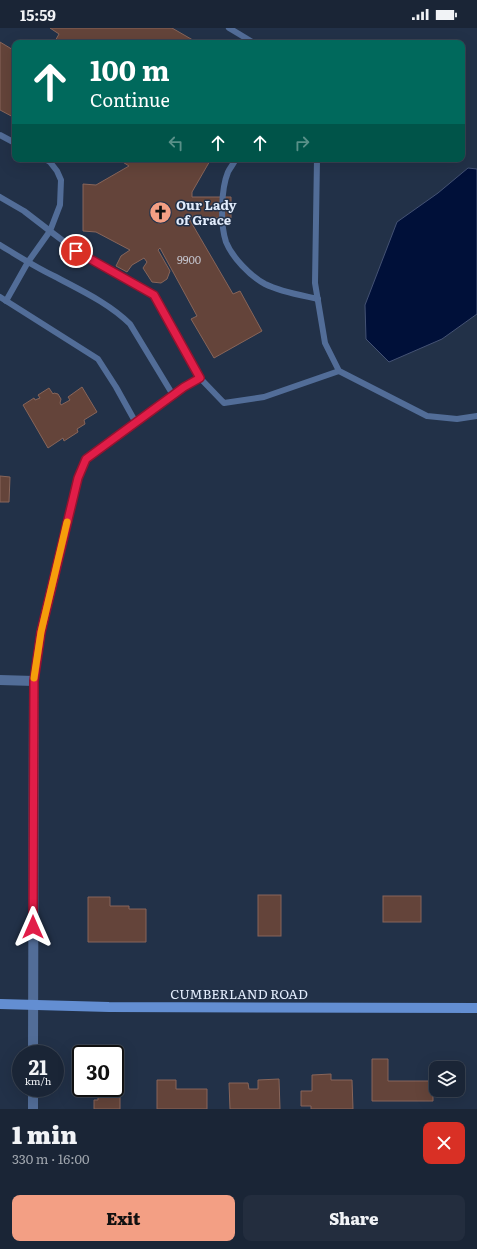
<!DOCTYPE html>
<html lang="en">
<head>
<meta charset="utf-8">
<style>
  body { margin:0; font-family:Literata,serif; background:#232d3e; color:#f1f3f6; height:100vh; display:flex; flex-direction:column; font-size:15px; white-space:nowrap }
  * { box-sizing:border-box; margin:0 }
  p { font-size:13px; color:#9fa5ad }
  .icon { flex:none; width:22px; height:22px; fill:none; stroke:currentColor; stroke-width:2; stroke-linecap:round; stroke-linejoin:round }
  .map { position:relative; height:1081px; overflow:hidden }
  .details { display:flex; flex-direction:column; background:#1a2536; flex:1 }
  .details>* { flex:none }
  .hud { position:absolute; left:12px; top:12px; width:453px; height:122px; border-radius:8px; box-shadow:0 4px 16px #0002,0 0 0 1px #384251; background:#00695c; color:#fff; overflow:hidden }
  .tools { position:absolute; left:429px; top:1033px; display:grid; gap:8px }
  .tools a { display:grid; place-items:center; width:36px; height:36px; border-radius:8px; background:#1a2536; box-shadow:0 4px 16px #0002,0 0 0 1px #384251; font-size:20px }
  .speed { position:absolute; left:12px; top:1017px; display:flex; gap:8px; font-size:20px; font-weight:700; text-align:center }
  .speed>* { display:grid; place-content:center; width:52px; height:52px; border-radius:50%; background:#1a2536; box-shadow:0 4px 16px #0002,0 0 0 1px #384251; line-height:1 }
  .speed small { font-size:10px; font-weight:400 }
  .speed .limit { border:2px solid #111; border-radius:6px; background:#fff; color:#111 }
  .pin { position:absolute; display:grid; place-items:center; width:34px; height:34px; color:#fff; margin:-17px; border:2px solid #fff; border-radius:50%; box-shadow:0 1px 4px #0007 }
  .me { position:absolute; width:44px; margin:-22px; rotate:0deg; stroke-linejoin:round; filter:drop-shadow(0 0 3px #0008) }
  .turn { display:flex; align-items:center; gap:14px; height:84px; padding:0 12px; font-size:18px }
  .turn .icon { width:52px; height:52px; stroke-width:2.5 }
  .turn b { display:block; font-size:28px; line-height:34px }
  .lanes { display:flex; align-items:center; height:38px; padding:0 12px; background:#0003; justify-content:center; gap:20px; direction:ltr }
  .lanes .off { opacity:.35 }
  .round { display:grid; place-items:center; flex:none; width:42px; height:42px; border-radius:8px; background:#232d3e }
  .summary { display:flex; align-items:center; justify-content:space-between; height:68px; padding:0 12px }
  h1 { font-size:24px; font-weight:800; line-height:30px }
  .action { display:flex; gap:8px; margin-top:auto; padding:8px 12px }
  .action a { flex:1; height:46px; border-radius:8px; background:#f39f84; color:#111; font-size:16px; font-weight:800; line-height:46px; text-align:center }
  .action a+a { background:#232d3e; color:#f1f3f6 }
  .status { display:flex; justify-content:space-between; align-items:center; height:28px; padding:0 20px; background:#1a2536; direction:ltr }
  .status svg { height:11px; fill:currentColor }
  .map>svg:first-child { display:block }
  .water { fill:#001039; stroke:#445274 }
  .building { fill:#64443a; stroke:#87655a }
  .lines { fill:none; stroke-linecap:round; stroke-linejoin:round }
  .lane { stroke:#526d98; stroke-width:6 }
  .street { stroke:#526d98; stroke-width:10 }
  .secondary { stroke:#638ed2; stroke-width:10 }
  .route-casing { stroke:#92132f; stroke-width:10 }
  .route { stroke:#e11d48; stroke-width:7 }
  .slow { stroke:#f59e0b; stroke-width:7 }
  .labels { text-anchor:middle; stroke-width:3; stroke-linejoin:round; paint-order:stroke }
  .number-label { font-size:11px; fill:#c3c3cc }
  .poi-label { font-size:13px; font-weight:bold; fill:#e3edfd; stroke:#223148; text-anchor:start }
  .street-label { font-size:13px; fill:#e3edfd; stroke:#223148 }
</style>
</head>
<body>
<div class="status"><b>15:59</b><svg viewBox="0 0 49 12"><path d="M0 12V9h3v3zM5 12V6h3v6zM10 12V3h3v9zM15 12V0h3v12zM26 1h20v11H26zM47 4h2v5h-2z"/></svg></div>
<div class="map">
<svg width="477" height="1081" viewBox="0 0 477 1081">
  <rect width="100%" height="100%" fill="#223148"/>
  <polygon class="water" points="468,140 477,141 477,286 442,311 389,334 366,311 365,277 397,194 438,165"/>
  <g class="building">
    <polygon points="50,0 172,0 198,15 54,15 59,6"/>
    <polygon points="0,14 15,23 15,90 0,82"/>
    <polygon points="118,131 211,131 192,164 192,169 231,169 231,190 190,190 191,194 233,266 240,263 262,303 214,330 191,291 197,288 160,220 158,222 170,243 167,251 161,255 152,254 143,240 147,234 144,230 132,237 127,244 116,238 121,228 130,222 96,204 83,203 83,156 96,157 129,138"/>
    <polygon points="82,359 97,384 84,392 85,396 77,401 78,404 64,413 63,410 48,420 23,377 34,370 35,372 40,370 38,367 49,360 53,366 54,365 58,366 61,371 60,375 61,377 70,372 68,369"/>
    <polygon points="0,448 10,449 9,474 0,474"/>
    <rect x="258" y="867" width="23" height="41"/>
    <rect x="383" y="868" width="38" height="26"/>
    <polygon points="88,869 110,869 110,878 129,878 129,881 146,881 146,914 88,914"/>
    <polygon points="372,1031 388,1031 388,1053 433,1053 433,1073 372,1073"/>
    <polygon points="331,1046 331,1052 352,1052 353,1081 311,1081 311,1078 301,1078 301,1063 312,1063 312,1047"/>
    <polygon points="279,1051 280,1081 230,1081 229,1055 248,1055 249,1061 258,1061 258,1052"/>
    <polygon points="115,1052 120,1052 120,1081 94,1081 94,1072 98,1072 98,1060 115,1060"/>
    <polygon points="157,1052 176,1052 176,1061 207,1061 207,1081 157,1081"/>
  </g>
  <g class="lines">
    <g class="lane">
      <polyline points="229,0 254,15"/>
      <polyline points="0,107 15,115"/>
      <polyline points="45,131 50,134 57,143 61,152 60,177 50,203 83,228 154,267 200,350"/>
      <path d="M236,131C234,135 230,140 228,144C221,161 220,196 226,214C232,229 250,248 265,256C281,264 300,267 318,271"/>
      <polyline points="317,131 315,255 325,315 339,343 427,388 457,391 477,388"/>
      <polyline points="0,169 24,183 50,203 28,234 6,273"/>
      <path d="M0,217C18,228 35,239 54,248C80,262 109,275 130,296L173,367"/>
      <polyline points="0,269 98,331 116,359 136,395"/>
      <polyline points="34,653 41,604 54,545 78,450 86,431 184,359 200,350 224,375 264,369 339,343"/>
    </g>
    <g class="street">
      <polyline points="0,652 34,653 33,1026"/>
      <polyline points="33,1060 33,1081"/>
    </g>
    <polyline class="secondary" points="0,976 109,979 477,980"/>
  </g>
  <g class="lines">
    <defs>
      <polyline id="route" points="33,899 34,653 41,604 78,450 86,431 184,359 200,350 154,267 76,223"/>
    </defs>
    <use href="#route" class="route-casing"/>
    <use href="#route" class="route"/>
    <polyline class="slow" points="34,650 41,604 67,494"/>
  </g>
  <defs>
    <symbol id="church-disc" viewBox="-11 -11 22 22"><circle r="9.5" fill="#f39f84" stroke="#223148"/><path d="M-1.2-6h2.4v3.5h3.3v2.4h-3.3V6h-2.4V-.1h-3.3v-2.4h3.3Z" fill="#111"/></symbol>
  </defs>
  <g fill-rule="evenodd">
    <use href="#church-disc" x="148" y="172" width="25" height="25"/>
  </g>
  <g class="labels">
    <g class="number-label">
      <text x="189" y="236">9900</text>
    </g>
    <g class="poi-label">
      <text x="176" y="182">Our Lady<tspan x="176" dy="15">of Grace</tspan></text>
    </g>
    <g class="street-label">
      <text x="239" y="971">CUMBERLAND ROAD</text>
    </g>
  </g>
</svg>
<div class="tools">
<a><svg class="icon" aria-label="layers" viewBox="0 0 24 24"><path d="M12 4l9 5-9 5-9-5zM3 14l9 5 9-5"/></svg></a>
</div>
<div class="speed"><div>21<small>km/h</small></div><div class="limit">30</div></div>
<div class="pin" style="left:76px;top:223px;background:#d93025"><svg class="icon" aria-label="arrive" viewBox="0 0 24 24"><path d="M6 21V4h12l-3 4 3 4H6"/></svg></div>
<svg class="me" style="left:33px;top:899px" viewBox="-20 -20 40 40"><path d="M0-17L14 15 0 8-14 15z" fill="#e11d48" stroke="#fff" stroke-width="4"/></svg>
<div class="hud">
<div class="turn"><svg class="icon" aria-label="ahead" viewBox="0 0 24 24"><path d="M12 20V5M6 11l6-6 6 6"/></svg><div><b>100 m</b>Continue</div></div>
<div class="lanes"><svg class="icon off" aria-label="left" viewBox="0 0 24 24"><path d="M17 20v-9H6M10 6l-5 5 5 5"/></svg><svg class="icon" aria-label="ahead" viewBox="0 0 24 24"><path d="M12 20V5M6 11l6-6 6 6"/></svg><svg class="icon" aria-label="ahead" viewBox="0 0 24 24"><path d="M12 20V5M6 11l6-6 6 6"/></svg><svg class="icon off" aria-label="right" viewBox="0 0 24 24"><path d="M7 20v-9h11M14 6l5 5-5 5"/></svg></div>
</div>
</div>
<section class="details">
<div class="summary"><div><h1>1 min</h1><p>330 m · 16:00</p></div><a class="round" style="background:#d93025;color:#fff"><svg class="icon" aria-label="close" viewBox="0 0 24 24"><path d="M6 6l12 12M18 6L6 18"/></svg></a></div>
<div class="action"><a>Exit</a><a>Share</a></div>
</section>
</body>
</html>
